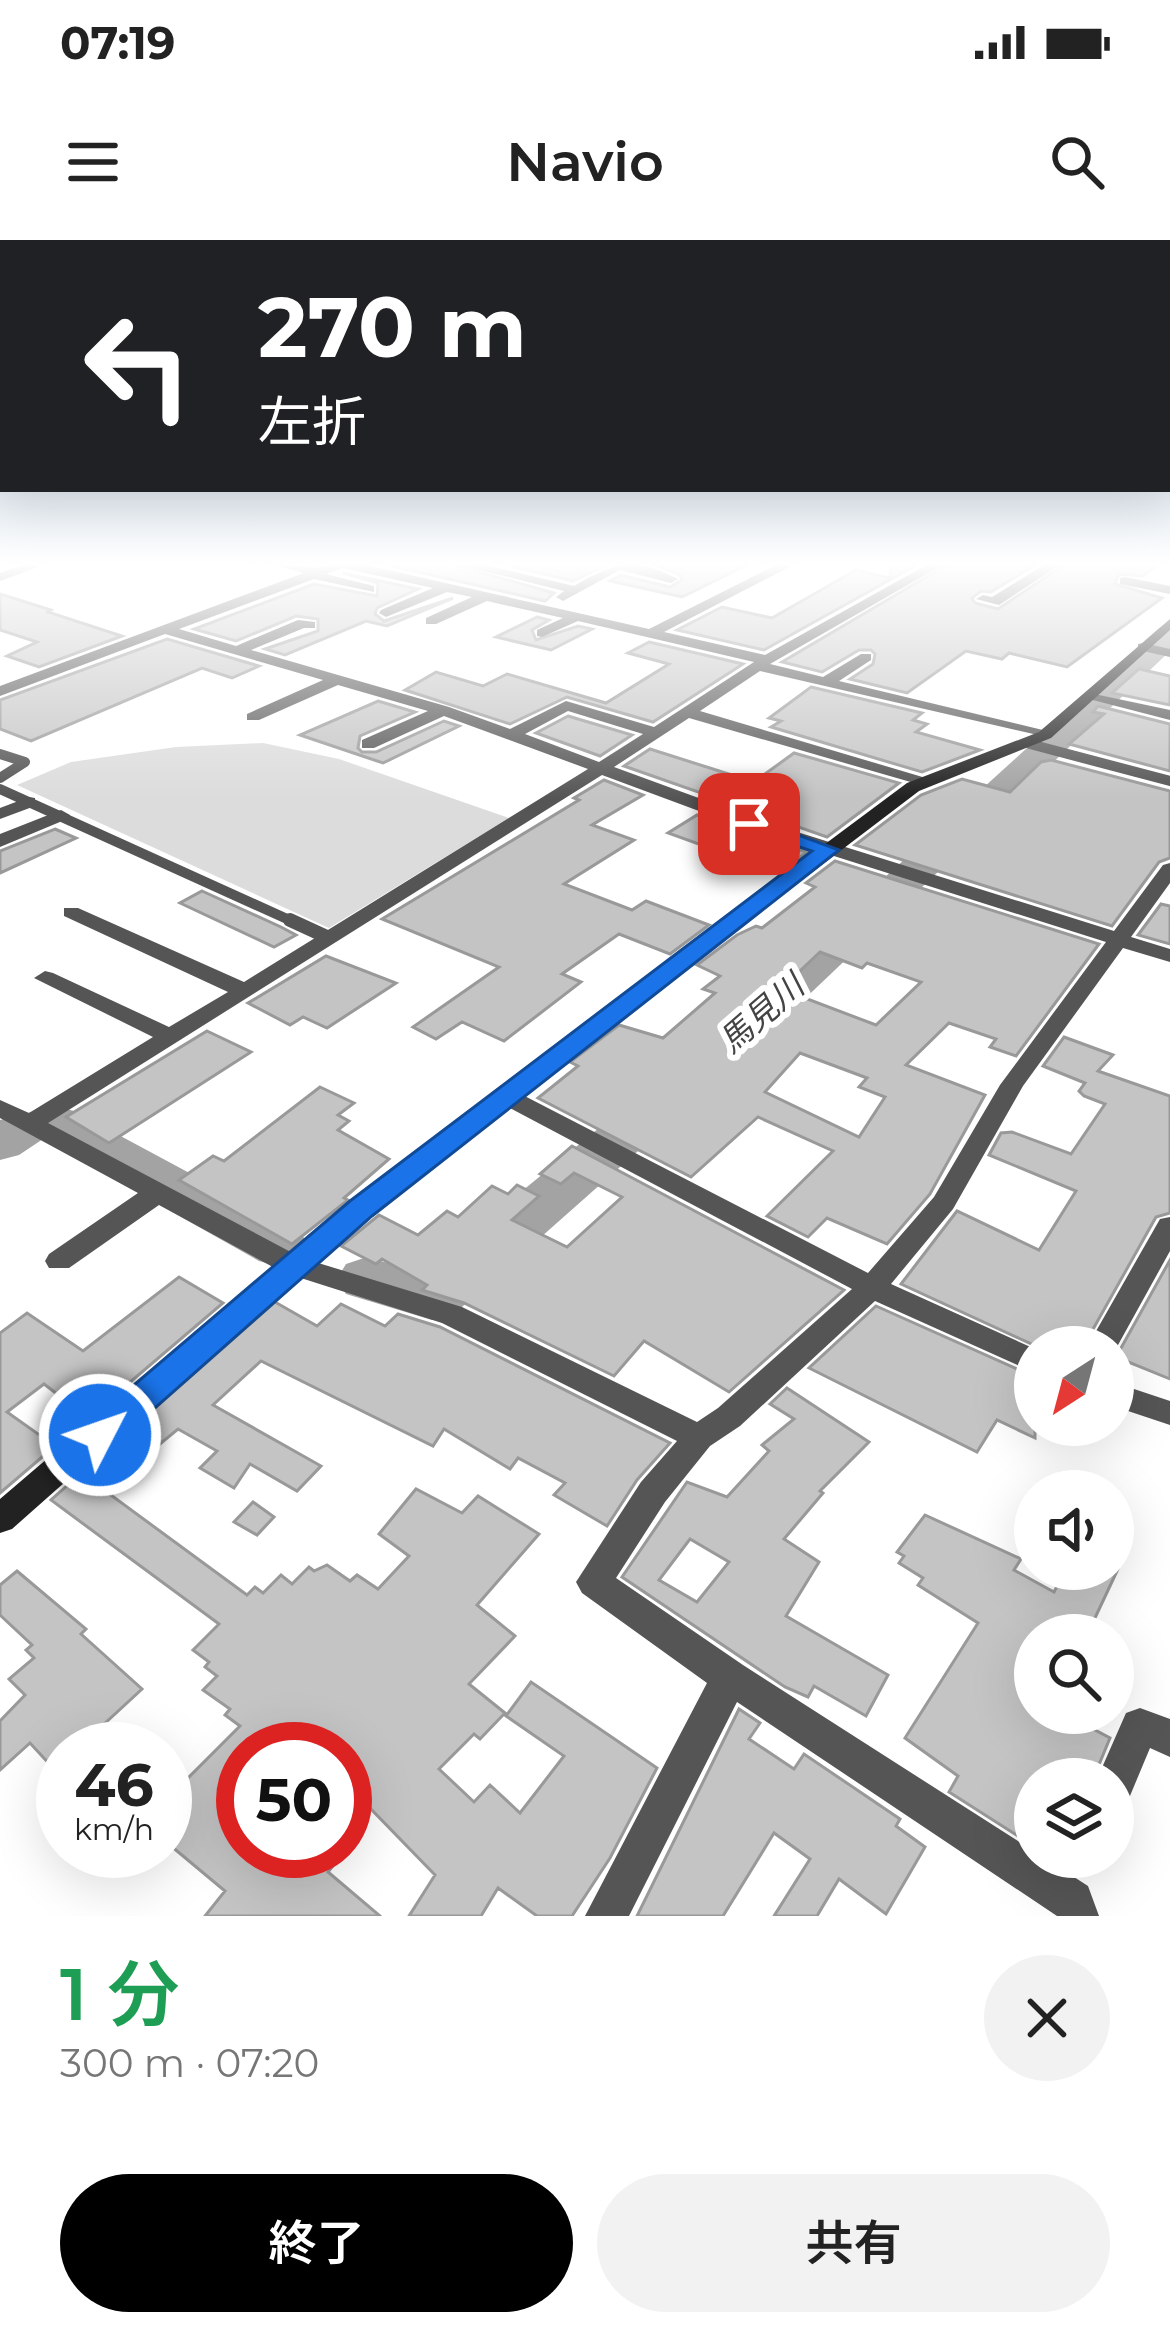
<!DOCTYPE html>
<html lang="ja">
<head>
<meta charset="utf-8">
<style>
  body { margin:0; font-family:Montserrat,"Noto Sans JP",sans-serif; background:#f2f2f2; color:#222; height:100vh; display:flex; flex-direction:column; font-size:45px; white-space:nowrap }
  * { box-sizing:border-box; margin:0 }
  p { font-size:39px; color:#767676 }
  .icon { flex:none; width:66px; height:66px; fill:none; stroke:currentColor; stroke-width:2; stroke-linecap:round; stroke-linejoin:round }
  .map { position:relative; height:1676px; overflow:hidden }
  .details { display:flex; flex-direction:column; background:#fff; flex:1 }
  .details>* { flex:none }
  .banner { position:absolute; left:0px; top:0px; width:1170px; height:252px; box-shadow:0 12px 48px #0002; background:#202124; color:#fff; overflow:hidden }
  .needle { width:78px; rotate:216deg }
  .controls { position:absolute; left:1014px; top:1086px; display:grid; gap:24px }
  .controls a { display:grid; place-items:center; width:120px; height:120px; border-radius:50%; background:#fff; box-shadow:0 12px 48px #0002; font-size:60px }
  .speed { position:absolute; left:36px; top:1482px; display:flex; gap:24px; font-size:60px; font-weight:700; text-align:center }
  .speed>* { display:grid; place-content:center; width:156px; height:156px; border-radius:50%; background:#fff; box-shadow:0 12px 48px #0002; line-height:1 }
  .speed small { font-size:30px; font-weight:400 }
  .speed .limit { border:18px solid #d22; background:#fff; color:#111 }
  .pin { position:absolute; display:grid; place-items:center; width:102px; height:102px; color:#fff; margin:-51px; border-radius:24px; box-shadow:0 6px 18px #0006 }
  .me { position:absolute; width:132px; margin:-66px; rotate:49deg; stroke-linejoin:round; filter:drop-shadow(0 0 9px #0008) }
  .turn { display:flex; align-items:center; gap:42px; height:252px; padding:0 60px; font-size:54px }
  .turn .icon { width:156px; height:156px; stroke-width:2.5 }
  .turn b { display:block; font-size:84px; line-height:102px }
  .round { display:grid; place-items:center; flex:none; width:126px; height:126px; border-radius:63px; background:#f2f2f2 }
  .headline { display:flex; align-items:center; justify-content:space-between; height:204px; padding:0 60px }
  h1 { font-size:72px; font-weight:600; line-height:90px; color:#1e9e55 }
  .primary-button { display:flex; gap:24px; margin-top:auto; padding:24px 60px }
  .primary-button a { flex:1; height:138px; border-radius:72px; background:#000; color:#fff; font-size:48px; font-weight:600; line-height:138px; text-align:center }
  .primary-button a+a { background:#f2f2f2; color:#222 }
  .status { display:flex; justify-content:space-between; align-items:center; height:84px; padding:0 60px; background:#fff; direction:ltr }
  .status svg { height:33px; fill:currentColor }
  header { display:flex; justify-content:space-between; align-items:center; height:156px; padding:0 60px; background:#fff; font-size:54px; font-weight:600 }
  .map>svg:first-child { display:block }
  .green { fill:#dcdcdc }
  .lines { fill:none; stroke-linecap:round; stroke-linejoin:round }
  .river { fill:#a3a3a3; fill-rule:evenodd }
  .building { fill:#c4c4c4; stroke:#999; stroke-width:3; fill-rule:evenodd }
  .lane-far1 { stroke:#555; stroke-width:10 }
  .lane { stroke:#555; stroke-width:14 }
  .street { fill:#555; fill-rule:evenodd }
  .secondary { fill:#222; fill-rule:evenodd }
  .route { fill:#1a73e8; stroke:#114b97; stroke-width:3 }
  .labels { text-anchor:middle; stroke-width:12; stroke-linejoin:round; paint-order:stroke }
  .water-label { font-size:33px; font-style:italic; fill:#444; stroke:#fff }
</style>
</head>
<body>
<div class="status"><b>07:19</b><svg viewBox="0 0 49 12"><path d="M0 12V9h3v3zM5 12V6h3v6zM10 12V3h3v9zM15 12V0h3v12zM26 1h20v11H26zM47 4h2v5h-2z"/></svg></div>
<header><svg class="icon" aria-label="menu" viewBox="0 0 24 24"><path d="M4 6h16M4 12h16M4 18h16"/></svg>Navio<svg class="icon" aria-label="search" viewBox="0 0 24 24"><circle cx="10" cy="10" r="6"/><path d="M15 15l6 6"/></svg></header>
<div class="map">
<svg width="1170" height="1676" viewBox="0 0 1170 1676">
  <rect width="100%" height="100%" fill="#fff"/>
  <polygon class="green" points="263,503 339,519 509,578 329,688 17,545 71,522 176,507"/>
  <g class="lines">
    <g class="river">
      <polygon points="1170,385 1170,411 753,808 736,813 719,808 711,798 719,788 1159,388"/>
      <polygon points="672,838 690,843 698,854 690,865 454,1074 432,1080 346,1054 337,1039 346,1024 367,1017 422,1033 654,843"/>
      <polygon points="55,866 74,871 301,993 309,1007 301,1021 280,1027 259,1021 43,899 19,915 0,920 0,880"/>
    </g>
  </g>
  <g class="building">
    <polygon points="379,323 448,323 554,353 545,361"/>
    <polygon points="498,323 611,323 573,341"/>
    <polygon points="652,323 751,323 682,357 610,341 621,335 670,347 682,340 680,335"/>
    <polygon points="891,323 920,323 764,410 677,390 722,367 772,378 856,330 890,338"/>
    <polygon points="950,323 1038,323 991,352 981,351 972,358 975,363 998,369 1067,323 1160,323 1143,336 1119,334 1115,344 1162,358 1067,427 1009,413 1002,419 966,411 907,453 850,439 873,424 875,414 871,410 859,410 822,432 782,422"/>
    <polygon points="343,333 418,349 377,368 375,374 384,381 453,358 387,386 366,381 285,415 265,409 318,391 318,379 296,376 236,401 194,389 314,344 377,356 378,343"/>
    <polygon points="0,354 51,370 48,372 122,396 39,427 7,416 37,402 0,390"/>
    <polygon points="537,377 549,380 532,390 536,400 578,386 592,389 551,410 496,397"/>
    <polygon points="167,399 259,426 232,438 202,428 31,501 0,489 0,460"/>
    <polygon points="649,402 743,424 653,482 567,457 510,484 405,450 436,432 483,446 507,434 606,463 669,424 628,413"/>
    <polygon points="1139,429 1170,436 1170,465 1112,453"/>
    <polygon points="811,447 922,473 913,480 927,484 916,492 980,510 922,532 771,487 781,481 769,478"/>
    <polygon points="378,461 415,472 360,496 358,508 362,512 376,512 444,481 459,486 383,523 300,495"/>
    <polygon points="1098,466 1170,484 1170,531 1069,504 1104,474 1093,472"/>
    <polygon points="568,476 632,495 600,516 536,493"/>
    <polygon points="650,509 754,542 794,513 899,543 827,597 624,526"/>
    <polygon points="1051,520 1170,551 1170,618 1159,622 1112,686 855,605 921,555 962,539 1010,552 1041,522"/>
    <polygon points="604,540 643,555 592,585 634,600 564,644 632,670 646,661 709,685 670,714 619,694 562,734 581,742 504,801 462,782 436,799 413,787 499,727 382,679 579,560 574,558"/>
    <polygon points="697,575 741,591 807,612 779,633 668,593"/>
    <polygon points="55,589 76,598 0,633 0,611"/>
    <path d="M835,621L1099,704L1016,816L990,807L996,799L949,783L906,825L985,855L930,954L887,1004L827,978L808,997L767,976L833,911L758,877L691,937L538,858L578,826L570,822L619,785L663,798L715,753L703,749L720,736L697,725L737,695L756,686L762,688L815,647L806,643ZM820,712L862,728L867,723L921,742L876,785L781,749ZM800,813L867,838L859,847L885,857L859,897L765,852Z"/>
    <polygon points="202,651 281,687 296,695 274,707 180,663"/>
    <polygon points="1161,664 1170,666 1170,704 1138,695"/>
    <polygon points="326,716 396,743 327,788 303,777 290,785 248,763"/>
    <polygon points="207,791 251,812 109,903 66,877"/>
    <polygon points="1064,797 1113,815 1098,831 1170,856 1170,973 1156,977 1083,1107 1038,1107 901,1044 957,971 1039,1010 1076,951 989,915 1001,893 1012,892 1071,914 1105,864 1084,856 1079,851 1085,843 1043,826"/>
    <polygon points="320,847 354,863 338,875 349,881 338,890 389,919 344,958 348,960 292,1004 179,940 213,916 224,921"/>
    <polygon points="572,906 844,1050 729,1152 644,1101 614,1136 464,1063 422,1050 427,1045 382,1019 376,1024 341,1006 379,975 418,995 447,971 458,977 492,946 508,954 517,945 539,956 512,980 567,1007 622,957 574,933 561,944 540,934"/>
    <polygon points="1170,1020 1170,1139 1116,1117"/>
    <polygon points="179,1037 223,1063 88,1178 44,1144 7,1172 55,1206 0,1253 0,1093 27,1073 83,1111"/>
    <polygon points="275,1062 317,1086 341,1064 385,1086 398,1074 440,1087 670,1203 637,1240 607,1286 554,1255 565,1243 518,1218 510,1229 444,1189 433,1206 261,1121 213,1165 321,1226 297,1251 250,1224 234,1248 200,1228 217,1211 178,1189 104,1250 247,1355 255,1347 263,1353 281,1335 292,1344 309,1327 314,1331 327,1325 350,1341 357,1335 378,1349 409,1316 379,1294 416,1249 462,1273 478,1256 539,1294 477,1365 515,1396 469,1444 505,1473 480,1499 474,1494 439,1529 474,1562 490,1545 520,1573 564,1516 506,1476 531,1442 657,1528 610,1618 572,1676 537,1676 498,1648 481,1676 409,1676 435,1635 364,1562 345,1582 345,1509 318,1495 306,1509 243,1509 243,1522 221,1546 243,1565 243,1611 324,1611 337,1621 328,1632 380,1676 205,1676 225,1651 165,1601 165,1561 240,1486 225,1475 230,1469 203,1450 217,1436 205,1427 209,1422 193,1410 219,1384 51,1260"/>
    <polygon points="876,1066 1035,1137 1035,1198 997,1180 977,1212 809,1128"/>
    <path d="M787,1148L869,1202L820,1251L823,1253L784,1299L819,1322L786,1376L888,1435L866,1476L814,1446L808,1457L785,1447L622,1337L687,1242L727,1257L769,1211L762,1205L794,1179L770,1164ZM690,1299L729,1322L697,1362L659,1340Z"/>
    <polygon points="253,1262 274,1277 257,1295 234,1282"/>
    <polygon points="925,1275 1021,1319 1014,1330 1054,1352 1066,1329 1118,1329 1087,1395 1035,1395 1035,1473 1063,1473 1110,1498 1093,1539 1035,1539 1035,1592 1029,1603 949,1552 958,1536 905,1498 978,1383 918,1345 923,1338 899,1323 904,1316 897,1312"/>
    <polygon points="17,1331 86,1389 81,1394 142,1449 77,1509 63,1509 63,1520 53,1528 30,1503 0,1530 0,1481 25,1455 9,1439 34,1418 26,1410 32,1405 0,1375 0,1345"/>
    <polygon points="739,1469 760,1483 749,1499 794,1529 804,1514 900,1579 896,1586 925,1607 886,1674 839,1639 817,1676 774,1676 810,1619 774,1593 723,1676 637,1676"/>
  </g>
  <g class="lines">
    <g class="lane-far1">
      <polyline points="1030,504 1170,541"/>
      <polyline points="0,514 25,522 0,538"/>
      <polyline points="0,549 296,683"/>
    </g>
    <polyline class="lane" points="290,680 327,697"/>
    <g class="street">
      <polygon points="29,323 49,323 0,341 0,333"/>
      <path d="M266,323L318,328L331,323H357L649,389L780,323H797L664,392L765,415L930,323H946L770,424L823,437L861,414H871V420L839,441L1051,492V498L760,431L700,471L936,541L921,545L689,478L614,527L756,579L1114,691L1163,625L1170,623V643L1131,697L1170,709V722L1123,708L1023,846L953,969L891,1044L1035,1109V1133L875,1061L740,1186L710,1206L665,1262L616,1338L743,1425L1035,1612V1617H1043L1088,1646L1099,1676H1057L737,1462L629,1676H585L707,1443L582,1353L576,1342L641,1242L677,1201L442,1083L282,1032L159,965L69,1028H49L45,1021L49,1014L138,953L0,878V860L29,873L153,797L34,738L45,731L53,733L169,787L228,752L64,676V668H78L244,742L588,529L444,476L374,508H362V500L428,471L338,445L259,480H247V474L323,440L165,394L0,456V446L304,333ZM343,328L433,348L381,370L379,373L386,377L447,352L472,357L426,378V384H436L487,361L563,378L537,390V396L542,397L578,381L754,422L654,487L566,461L510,489L449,467L251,410L304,388H315V382L298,380L236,406L179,389L314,339L374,352V346L326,334ZM568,471L643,494L599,522L525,494ZM602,535L742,587L1106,702L1000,845L934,957L868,1033L513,850H495L492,855L495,860L852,1049L718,1168L697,1182L462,1067L302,1018L48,883Z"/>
      <path d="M452,323H477L574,346C616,322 633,316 678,339L671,343L620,330L563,361L556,357L564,351Z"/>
      <polygon points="1047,323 1063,323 999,365 976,359 983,355 992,357"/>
      <polygon points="1125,337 1170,346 1170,354 1120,344 1120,338"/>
      <polygon points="1143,403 1170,409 1170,417 1138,410 1138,404"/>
      <polygon points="1085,452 1170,470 1170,480 1085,458"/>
      <polygon points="29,557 35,558 35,566 0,579 0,568"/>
      <polygon points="61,570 70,575 67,579 0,607 0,594"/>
      <polygon points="1170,977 1170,1011 1113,1114 1113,1107 1087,1107 1160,979"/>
      <polygon points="1113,1142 1170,1161 1170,1185 1113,1166"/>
      <polygon points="1140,1468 1170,1479 1170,1517 1150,1508 1127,1563 1113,1569 1113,1539 1097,1539 1126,1473"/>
    </g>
    <polygon class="secondary" points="1170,379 1170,390 1051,498 919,551 513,860 302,1032 12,1289 0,1293 0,1259 282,1018 495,850 907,543 1039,492"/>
  </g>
  <linearGradient id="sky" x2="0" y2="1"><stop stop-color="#8cadcc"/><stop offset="0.58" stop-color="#fff"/><stop offset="1" stop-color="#fff" stop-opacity="0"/></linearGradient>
  <rect width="1170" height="558" fill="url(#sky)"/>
  <polygon class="route" points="749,577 839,610 372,976 113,1205 100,1209 87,1205 82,1195 87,1185 350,961 812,611 742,588 739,584"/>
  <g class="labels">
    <g class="water-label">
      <text transform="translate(761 773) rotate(-41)" y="12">馬見川</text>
    </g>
  </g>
</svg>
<div class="controls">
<a><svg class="needle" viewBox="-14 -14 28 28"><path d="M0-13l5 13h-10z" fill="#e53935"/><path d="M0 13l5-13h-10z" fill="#767676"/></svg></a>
<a><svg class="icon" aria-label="sound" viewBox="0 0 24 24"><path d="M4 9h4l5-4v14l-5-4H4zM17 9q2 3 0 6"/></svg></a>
<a><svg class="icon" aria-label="search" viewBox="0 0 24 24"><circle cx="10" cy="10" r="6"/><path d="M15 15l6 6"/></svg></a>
<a><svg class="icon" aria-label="layers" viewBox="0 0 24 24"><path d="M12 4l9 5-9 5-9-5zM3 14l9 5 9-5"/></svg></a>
</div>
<div class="speed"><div>46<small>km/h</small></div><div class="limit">50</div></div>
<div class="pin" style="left:749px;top:584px;background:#d93025"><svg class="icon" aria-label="arrive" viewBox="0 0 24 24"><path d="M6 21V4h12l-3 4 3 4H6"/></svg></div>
<svg class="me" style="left:100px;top:1195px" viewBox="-20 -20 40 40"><circle r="17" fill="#1a73e8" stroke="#fff" stroke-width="3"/><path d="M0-11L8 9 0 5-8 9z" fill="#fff"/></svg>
<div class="banner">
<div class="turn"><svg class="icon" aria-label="left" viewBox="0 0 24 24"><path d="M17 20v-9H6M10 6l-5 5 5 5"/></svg><div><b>270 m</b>左折</div></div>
</div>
</div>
<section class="details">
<div class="headline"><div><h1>1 分</h1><p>300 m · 07:20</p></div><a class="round"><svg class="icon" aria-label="close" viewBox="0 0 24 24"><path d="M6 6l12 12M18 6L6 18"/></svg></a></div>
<div class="primary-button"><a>終了</a><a>共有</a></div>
</section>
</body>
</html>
